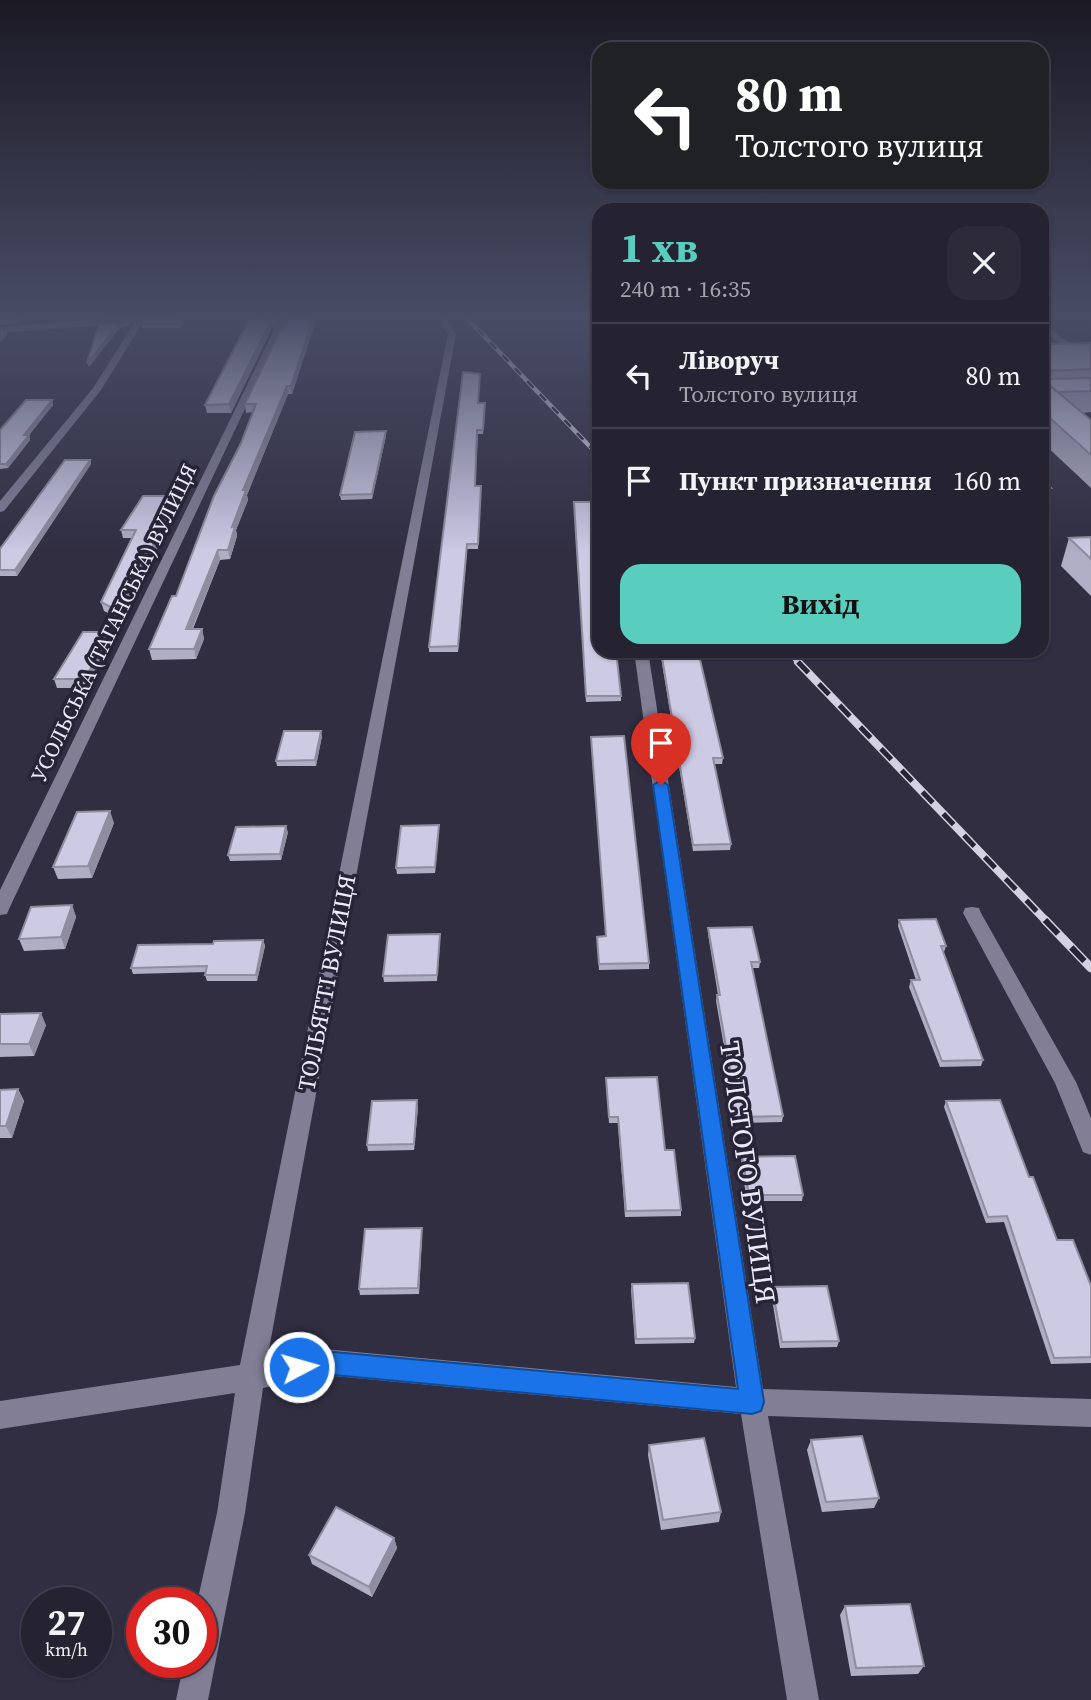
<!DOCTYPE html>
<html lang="uk">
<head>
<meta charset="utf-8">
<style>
  body { margin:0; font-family:"Source Serif 4",serif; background:#2d2a3a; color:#f1f3f6; height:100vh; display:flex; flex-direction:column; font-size:26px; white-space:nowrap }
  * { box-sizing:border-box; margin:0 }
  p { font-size:23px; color:#a3a4ac }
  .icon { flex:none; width:38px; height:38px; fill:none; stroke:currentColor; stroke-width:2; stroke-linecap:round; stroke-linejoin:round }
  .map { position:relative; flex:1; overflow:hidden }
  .details { position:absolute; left:592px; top:203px; width:457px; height:455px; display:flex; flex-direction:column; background:#252232; border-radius:21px; box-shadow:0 2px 5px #0004,0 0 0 2px #423f4d }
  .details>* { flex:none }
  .top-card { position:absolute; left:592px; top:42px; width:457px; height:147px; border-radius:21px; box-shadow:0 2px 5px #0004,0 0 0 2px #423f4d; background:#202124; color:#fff; overflow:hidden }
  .speed { position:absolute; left:21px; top:1587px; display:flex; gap:14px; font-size:35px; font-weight:700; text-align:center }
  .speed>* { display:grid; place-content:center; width:91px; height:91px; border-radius:50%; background:#252232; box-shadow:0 2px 5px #0004,0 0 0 2px #423f4d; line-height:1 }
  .speed small { font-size:18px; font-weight:400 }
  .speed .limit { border:10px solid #d22; background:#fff; color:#111 }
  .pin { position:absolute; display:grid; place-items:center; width:60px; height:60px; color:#fff; margin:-72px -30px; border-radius:50% 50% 50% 0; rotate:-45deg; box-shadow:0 0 7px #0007 }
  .pin .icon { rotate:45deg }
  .me { position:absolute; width:77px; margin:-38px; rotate:84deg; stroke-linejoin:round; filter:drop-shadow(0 0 5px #0008) }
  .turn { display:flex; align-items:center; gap:24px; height:147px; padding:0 28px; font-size:32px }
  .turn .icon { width:91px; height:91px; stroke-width:2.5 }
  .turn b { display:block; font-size:49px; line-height:60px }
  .round { display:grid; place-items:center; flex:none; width:74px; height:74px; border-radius:21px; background:#2d2a3a }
  .headline { display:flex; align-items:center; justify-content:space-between; height:119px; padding:0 28px }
  h1 { font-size:42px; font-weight:700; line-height:52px; color:#59cebf }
  .primary-button { display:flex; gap:14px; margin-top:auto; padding:14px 28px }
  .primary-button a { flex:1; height:80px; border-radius:21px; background:#59cebf; color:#111; font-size:28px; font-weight:700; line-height:80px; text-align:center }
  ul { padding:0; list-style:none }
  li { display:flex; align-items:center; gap:21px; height:105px; padding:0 28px; border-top:2px solid #423f4d }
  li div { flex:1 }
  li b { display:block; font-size:26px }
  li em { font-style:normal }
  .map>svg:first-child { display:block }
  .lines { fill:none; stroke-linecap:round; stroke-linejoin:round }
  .lane { fill:#817e96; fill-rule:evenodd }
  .street { fill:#817e96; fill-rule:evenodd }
  .rail-far3-casing { stroke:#d4d1e0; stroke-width:4.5 }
  .rail-far2-casing { stroke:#d4d1e0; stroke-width:5 }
  .rail-far1-casing { stroke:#d4d1e0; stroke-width:8 }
  .rail-casing { stroke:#d4d1e0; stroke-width:9 }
  .rail-far3 { stroke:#272438; stroke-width:2.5; stroke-dasharray:9; stroke-linecap:butt }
  .rail-far2 { stroke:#272438; stroke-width:3.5; stroke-dasharray:11; stroke-linecap:butt }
  .rail-far1 { stroke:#272438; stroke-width:5; stroke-dasharray:15; stroke-linecap:butt }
  .rail { stroke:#272438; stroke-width:6; stroke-dasharray:19; stroke-linecap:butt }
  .wall { fill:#b0aec4 }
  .shaded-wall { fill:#908da0 }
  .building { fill:#cdcae4; stroke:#908da0; stroke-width:2 }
  .route { fill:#1a73e8; stroke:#114b97; stroke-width:2 }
  .labels { text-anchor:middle; stroke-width:7; stroke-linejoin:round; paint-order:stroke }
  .far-street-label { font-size:21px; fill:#edebf9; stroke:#272438 }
  .street-label { font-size:24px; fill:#edebf9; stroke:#272438 }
  .near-street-label { font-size:28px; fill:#edebf9; stroke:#272438 }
</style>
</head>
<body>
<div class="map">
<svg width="1091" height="1700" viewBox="0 0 1091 1700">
  <rect width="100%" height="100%" fill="#312e42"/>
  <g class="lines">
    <polygon class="lane" points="1041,322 1081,352 1081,356 1075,356 1041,328"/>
    <g class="street">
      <polygon points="139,316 203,316 143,322 101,390 4,511 0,512 0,501 94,387 134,323 0,333 0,327"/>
      <polygon points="267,316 275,316 282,330 9,909 7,914 0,915 0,890 274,330"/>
      <polygon points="435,316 443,316 456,334 267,1360 323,1349 736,1387 634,651 648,651 763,1389 1091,1399 1091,1427 768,1416 819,1700 787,1700 741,1414 323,1375 263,1388 245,1513 208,1700 176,1700 184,1662 201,1662 201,1603 197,1603 217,1513 235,1393 0,1429 0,1401 240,1365 448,334"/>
      <polygon points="972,907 979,908 981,913 1076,1082 1091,1118 1091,1155 1083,1152 1055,1083 963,913 965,908"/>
    </g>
    <defs>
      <polyline id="rail-far3" points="465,316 598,455"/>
      <polyline id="rail-far2" points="787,651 800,664"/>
      <polyline id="rail-far1" points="798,662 1047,922"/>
      <polyline id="rail" points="1045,920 1091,968"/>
    </defs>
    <use href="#rail-far3" class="rail-far3-casing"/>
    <use href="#rail-far2" class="rail-far2-casing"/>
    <use href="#rail-far1" class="rail-far1-casing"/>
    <use href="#rail" class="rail-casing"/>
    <use href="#rail-far3" class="rail-far3"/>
    <use href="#rail-far2" class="rail-far2"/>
    <use href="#rail-far1" class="rail-far1"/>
    <use href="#rail" class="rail"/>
  </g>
  <g class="wall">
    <polygon points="184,316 185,320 180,328 142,328 142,324"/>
    <polygon points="278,316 298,316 315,323 292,394 288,394 247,495 248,500 236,530 237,536 230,559 220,560 193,629 202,629 204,639 196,659 152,660 149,649 176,596 241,443 253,412 246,413 245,404 282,326"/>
    <polygon points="271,330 231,413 207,413 205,405"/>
    <polygon points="1091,343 1091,412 1082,413 1091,420 1091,488 1041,441 1041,344"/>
    <polygon points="52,400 53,405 29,435 30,440 8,468 0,469 0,430"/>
    <polygon points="479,403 485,403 483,434 478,434 475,486 481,491 478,549 467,549 458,652 429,652 429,647"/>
    <polygon points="386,431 386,436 372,499 341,500 340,495"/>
    <polygon points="90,460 91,464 17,576 0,576 0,549"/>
    <polygon points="1041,479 1051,488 1043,515 1041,515"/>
    <polygon points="181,496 182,504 118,618 104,611 101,602 132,538 123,538 121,530"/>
    <polygon points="574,507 621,696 621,701 586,702"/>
    <polygon points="1091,537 1091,596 1061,566 1069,538"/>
    <polygon points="113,641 87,688 57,688 54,679"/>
    <polygon points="660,651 698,651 723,758 722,764 714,764 731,844 730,850 693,851"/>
    <polygon points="322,736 316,766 277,766 276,761"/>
    <polygon points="591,737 649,963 649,969 599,970 597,937 606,936"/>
    <polygon points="114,823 92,878 58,879 53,867"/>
    <polygon points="439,825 435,873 397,874 396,868"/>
    <polygon points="288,832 281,860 230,861 228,855"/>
    <polygon points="72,905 76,917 65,949 24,951 19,939"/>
    <polygon points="899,920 946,946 944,952 943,952 983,1060 981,1066 940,1067 909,987 911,980 916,980 898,926"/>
    <polygon points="708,928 760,962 759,968 752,968 783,1116 782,1122 734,1123 727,1081 728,1075 729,1075 716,1001 717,995 718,995 708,934"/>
    <polygon points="263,940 265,946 257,981 207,981 205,975 206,972 133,974 131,968 213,944"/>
    <polygon points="440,940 437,981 384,982 383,976"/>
    <polygon points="0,1014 46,1025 34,1056 0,1057"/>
    <polygon points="606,1078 665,1150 681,1210 681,1216 625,1217 618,1123 609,1123"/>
    <polygon points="18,1089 24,1101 12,1138 0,1138 0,1090"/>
    <polygon points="946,1101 1029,1177 1057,1240 1091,1286 1091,1363 1051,1364 1004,1222 986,1223 944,1107"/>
    <polygon points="418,1107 414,1150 368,1151 367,1145"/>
    <polygon points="742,1157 803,1195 802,1201 747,1201 741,1163"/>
    <polygon points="422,1234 419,1294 360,1295 359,1289"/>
    <polygon points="632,1284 695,1338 694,1343 635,1344 631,1290"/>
    <polygon points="772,1287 839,1341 837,1347 780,1348 771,1293"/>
    <polygon points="811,1440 879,1498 874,1508 822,1512 807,1450"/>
    <polygon points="649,1445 721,1512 719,1522 661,1530 648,1455"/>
    <polygon points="394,1538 397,1548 372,1597 312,1564 309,1555"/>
    <polygon points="845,1606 924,1666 918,1674 851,1676 840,1615"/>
  </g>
  <g class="shaded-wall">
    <polygon points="19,316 24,316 17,323 0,325 0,321"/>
    <polygon points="184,316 185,320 180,328 179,324"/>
    <polygon points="314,316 315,323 292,394 291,386"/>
    <polygon points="128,322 129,326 120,328 89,367 87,363 119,324"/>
    <polygon points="270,323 271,330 231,413 229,404"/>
    <polygon points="6,331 7,335 0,342 0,337"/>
    <polygon points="287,386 288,394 247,495 248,500 236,530 237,536 230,559 228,550 232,527 243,490"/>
    <polygon points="52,400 53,405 25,440 24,435"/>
    <polygon points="386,431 386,436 372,499 372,494"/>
    <polygon points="29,435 30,440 8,468 6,464"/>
    <polygon points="90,460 91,464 17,576 15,570"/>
    <polygon points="181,496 182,504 118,618 116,610"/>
    <polygon points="467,544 467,549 458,652 458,646"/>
    <polygon points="218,550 220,560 188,639 186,629"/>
    <polygon points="202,629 204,639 196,659 194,649"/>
    <polygon points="110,632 113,641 87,688 85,679"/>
    <polygon points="321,731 322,736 316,766 315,760"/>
    <polygon points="110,811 114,823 92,878 88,866"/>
    <polygon points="439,825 439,831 435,873 435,867"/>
    <polygon points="286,826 288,832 281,860 280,854"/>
    <polygon points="72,905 76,917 65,949 61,937"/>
    <polygon points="263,940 265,946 257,981 256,975"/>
    <polygon points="41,1013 46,1025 34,1056 29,1044"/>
    <polygon points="18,1089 24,1101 12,1138 6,1126"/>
    <polygon points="417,1100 418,1107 414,1150 414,1144"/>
    <polygon points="422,1228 422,1234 419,1294 418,1288"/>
    <polygon points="394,1538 397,1548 372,1597 369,1587"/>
  </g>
  <g class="building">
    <polygon points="0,316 19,316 16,319 0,321"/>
    <polygon points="184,316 179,324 142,324 144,320"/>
    <polygon points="251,316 268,316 270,323 229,404 205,405"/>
    <polygon points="280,316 314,316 291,386 287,386 243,490 246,490 232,527 235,526 228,550 218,550 186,629 202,629 194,649 149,649 172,596 176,596 214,496 241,443 256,404 245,404 283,324"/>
    <polygon points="128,322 119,324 87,363 99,324"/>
    <polygon points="0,331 6,331 0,337"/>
    <polygon points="1091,343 1091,369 1045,371 1047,379 1091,378 1091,391 1058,392 1041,379 1041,344"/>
    <polygon points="463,372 480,374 478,403 485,403 483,430 477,430 475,486 481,486 478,544 467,544 458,646 429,647"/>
    <polygon points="1041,384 1048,384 1091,420 1091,455 1041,410"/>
    <polygon points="26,400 52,400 24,435 29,435 6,464 0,464 0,430"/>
    <polygon points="386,431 372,494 340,495 355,432"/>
    <polygon points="65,460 90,460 15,570 0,570 0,549"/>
    <polygon points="1041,479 1051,488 1041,489"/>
    <polygon points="143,496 181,496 116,610 101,602 136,530 121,530"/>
    <polygon points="574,502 598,502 598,651 616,651 621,696 586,696"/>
    <polygon points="1091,537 1091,559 1069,538"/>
    <polygon points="83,632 110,632 85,679 54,679"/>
    <polygon points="661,651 698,651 723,758 713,758 731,844 693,845"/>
    <polygon points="284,731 321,731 315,760 276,761"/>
    <polygon points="624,736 649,963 599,964 597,937 606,936 591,737"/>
    <polygon points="110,811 88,866 53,867 77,812"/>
    <polygon points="439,825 435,867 396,868 401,826"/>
    <polygon points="286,826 280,854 228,855 236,827"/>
    <polygon points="72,905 61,937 19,939 31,907"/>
    <polygon points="936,919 946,946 941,946 983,1060 942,1061 911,980 920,980 899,920"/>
    <polygon points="752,927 760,962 751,962 783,1116 735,1117 728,1075 731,1075 717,995 720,995 708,928"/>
    <polygon points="440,934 437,975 383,976 388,935"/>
    <polygon points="263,940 256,975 205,975 207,966 131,968 138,945 213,944 214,941"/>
    <polygon points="41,1013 29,1044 0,1044 0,1014"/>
    <polygon points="657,1077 665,1150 674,1150 681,1210 626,1211 618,1117 609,1117 606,1078"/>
    <polygon points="18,1089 6,1126 0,1126 0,1090"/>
    <polygon points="417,1100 414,1144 367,1145 372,1101"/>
    <polygon points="1000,1100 1029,1177 1033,1177 1057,1240 1073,1240 1091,1286 1091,1357 1054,1358 1007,1216 988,1217 946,1101"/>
    <polygon points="795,1156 803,1195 749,1195 742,1157"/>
    <polygon points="422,1228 418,1288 359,1289 365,1229"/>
    <polygon points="688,1283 695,1338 636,1339 632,1284"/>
    <polygon points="827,1286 839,1341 782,1342 772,1287"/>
    <polygon points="862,1436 879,1498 826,1502 811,1440"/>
    <polygon points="704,1438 721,1512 663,1520 649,1445"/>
    <polygon points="336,1507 394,1538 369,1587 309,1555"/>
    <polygon points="910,1604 924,1666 856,1668 845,1606"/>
  </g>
  <linearGradient id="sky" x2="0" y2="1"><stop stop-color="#1b1924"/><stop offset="0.57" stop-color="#484c65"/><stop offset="1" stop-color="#484c65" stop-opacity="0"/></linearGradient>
  <rect width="1091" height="554" fill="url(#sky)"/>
  <polygon class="route" points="661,780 668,785 764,1402 761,1411 752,1414 323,1374 299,1379 291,1376 287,1367 291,1359 323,1351 738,1389 653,785"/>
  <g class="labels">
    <g class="far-street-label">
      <text transform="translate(114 623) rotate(-64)" y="7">УСОЛЬСЬКА (ТАГАНСЬКА) ВУЛИЦЯ</text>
    </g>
    <g class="street-label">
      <text transform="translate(327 983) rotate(-79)" y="8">ТОЛЬЯТТІ ВУЛИЦЯ</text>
    </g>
    <g class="near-street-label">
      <text transform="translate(748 1172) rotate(82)" y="10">ТОЛСТОГО ВУЛИЦЯ</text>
    </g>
  </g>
</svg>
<div class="speed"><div>27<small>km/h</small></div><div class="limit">30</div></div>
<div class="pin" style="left:661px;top:785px;background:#d93025"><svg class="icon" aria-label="arrive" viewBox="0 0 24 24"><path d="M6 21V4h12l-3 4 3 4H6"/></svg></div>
<svg class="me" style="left:299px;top:1367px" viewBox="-20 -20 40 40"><circle r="17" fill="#1a73e8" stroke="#fff" stroke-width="3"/><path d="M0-11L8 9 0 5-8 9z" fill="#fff"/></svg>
<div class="top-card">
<div class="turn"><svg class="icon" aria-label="left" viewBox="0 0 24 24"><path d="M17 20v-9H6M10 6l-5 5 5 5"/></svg><div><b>80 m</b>Толстого вулиця</div></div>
</div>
<section class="details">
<div class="headline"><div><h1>1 хв</h1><p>240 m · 16:35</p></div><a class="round"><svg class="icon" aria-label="close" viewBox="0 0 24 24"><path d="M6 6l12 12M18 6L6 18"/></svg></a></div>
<ul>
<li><svg class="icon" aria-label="left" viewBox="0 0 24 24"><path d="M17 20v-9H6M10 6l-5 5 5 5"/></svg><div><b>Ліворуч</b><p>Толстого вулиця</p></div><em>80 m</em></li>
<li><svg class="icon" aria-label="arrive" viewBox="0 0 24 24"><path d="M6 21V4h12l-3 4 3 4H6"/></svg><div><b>Пункт призначення</b></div><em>160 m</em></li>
</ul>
<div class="primary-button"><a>Вихід</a></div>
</section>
</div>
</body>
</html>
